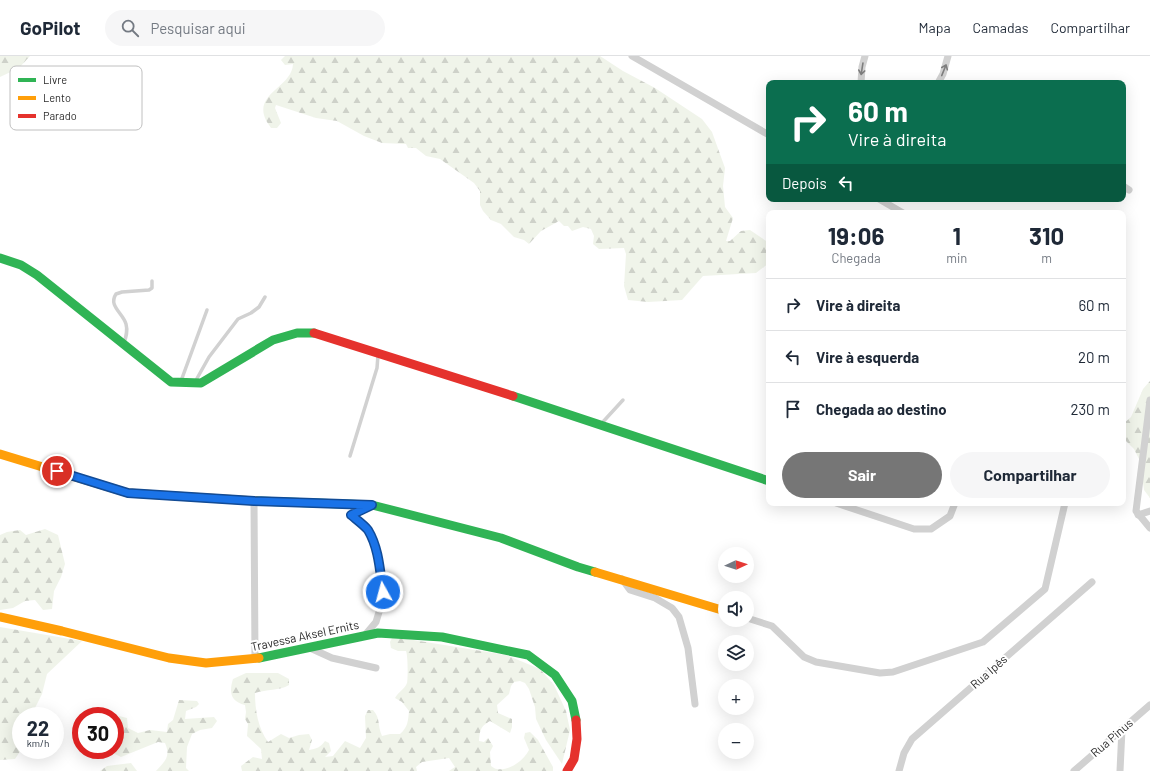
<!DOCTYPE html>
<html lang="pt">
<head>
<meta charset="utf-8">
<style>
  body { margin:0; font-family:Barlow,sans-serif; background:#f6f6f7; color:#1f2937; height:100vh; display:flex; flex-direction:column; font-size:15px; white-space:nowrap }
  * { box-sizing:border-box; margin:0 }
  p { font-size:13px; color:#747a83 }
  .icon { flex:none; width:22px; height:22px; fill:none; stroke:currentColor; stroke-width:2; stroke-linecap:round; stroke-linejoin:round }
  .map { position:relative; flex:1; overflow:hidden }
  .panel { position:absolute; left:766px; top:154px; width:360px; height:296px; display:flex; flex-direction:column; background:#fff; border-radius:8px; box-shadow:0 4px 16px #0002 }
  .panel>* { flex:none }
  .top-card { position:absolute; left:766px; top:24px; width:360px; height:122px; border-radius:8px; box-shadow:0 4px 16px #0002; background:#0b6e4f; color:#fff; overflow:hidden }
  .needle { width:26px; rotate:86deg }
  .tools { position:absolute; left:718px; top:491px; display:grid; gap:8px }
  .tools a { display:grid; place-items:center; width:36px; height:36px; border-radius:50%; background:#fff; box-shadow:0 4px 16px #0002; font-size:20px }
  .speed { position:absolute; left:12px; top:651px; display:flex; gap:8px; font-size:20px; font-weight:700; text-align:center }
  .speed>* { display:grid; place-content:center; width:52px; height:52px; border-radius:50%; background:#fff; box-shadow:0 4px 16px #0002; line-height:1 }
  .speed small { font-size:10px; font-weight:400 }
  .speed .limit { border:6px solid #d22; background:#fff; color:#111 }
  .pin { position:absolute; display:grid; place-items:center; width:34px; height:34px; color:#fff; margin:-17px; border:2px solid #fff; border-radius:50%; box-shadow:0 1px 4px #0007 }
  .me { position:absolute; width:44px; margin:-22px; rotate:353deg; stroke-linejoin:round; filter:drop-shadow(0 0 3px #0008) }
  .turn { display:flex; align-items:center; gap:14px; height:84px; padding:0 16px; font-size:18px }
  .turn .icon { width:52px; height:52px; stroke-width:2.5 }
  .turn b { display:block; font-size:28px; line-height:34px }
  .then { display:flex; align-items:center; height:38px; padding:0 16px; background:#0003; gap:8px; font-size:15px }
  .eta { display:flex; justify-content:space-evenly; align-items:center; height:68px; text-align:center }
  .eta b { font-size:24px; font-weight:700; line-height:28px }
  .primary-button { display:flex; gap:8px; margin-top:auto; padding:8px 16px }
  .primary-button a { flex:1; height:46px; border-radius:24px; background:#767676; color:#fff; font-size:16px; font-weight:700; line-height:46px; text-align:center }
  .primary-button a+a { background:#f6f6f7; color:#1f2937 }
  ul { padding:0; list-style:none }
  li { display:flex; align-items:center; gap:12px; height:52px; padding:0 16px; border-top:1px solid #e0e1e3 }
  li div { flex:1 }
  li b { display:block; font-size:15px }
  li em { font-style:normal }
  header { display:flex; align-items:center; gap:24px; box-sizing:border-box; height:56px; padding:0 20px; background:#fff; border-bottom:1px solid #e0e1e3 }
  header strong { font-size:19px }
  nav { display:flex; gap:22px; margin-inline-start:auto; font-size:14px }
  .search { width:280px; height:36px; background:#f6f6f7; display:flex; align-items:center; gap:10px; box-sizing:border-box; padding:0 14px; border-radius:22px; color:#747a83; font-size:15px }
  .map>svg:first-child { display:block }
  .forest { fill:url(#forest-firs) }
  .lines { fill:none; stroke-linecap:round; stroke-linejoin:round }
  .lane { stroke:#d1d1d1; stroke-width:3.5 }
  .street { stroke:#d1d1d1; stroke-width:7 }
  .fast { stroke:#30b455; stroke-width:9 }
  .slow { stroke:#ff9f0a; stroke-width:9 }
  .jam { stroke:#e5322d; stroke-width:9 }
  .oneway { stroke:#7e7e7e }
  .route-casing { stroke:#114b97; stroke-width:10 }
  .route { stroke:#1a73e8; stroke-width:7 }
  .labels { text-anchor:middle; stroke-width:4; stroke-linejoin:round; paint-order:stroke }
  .street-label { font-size:12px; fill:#2c2c2c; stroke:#fff }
  .key { fill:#fff; stroke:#c0c0c0; stroke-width:1 }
  .key-label { font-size:11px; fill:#2c2c2c }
</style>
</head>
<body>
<header>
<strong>GoPilot</strong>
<div class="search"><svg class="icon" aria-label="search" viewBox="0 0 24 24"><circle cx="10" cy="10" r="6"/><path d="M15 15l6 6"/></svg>Pesquisar aqui</div>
<nav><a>Mapa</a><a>Camadas</a><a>Compartilhar</a></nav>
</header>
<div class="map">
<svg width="1150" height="715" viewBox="0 0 1150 715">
  <defs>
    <pattern id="forest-firs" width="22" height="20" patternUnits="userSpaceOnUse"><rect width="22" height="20" fill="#f0f4ea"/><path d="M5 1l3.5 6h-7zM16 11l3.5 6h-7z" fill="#ced1c9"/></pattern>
  </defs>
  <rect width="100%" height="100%" fill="#fff"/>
  <g class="forest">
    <polygon points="0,0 30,0 19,12 0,21"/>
    <path d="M285,0H600L623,15L655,32L702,63L712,76L725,112L723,130L725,151L733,162L726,185H730L741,175L750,174L769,187V207L756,217L703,220L682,244L648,246L628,244L624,230L626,198L624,192L599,193L593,188L594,180L591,173L583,171L572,175L568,170H564L559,165L541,175L529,188L524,184L514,181L501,168L491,164L483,155L480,149V135L474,127L440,103L426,100L416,92H408L406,88L382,87L364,80L337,65L316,62L276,49L275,52L281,67L277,72H271C269,69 266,65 265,62C255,37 292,31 293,8L285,9L281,4Z"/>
    <polygon points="1150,325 1150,442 1144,434 1140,405 1134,393 1123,382 1123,368 1131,361 1143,333"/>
    <polygon points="45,473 58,479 65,508 61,521 54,535 52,553 43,554 35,544 25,545 13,552 0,554 0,479 7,476 20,474 26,479"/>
    <polygon points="0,571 82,585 47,618 42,638 31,660 21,660 21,694 15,703 0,704"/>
    <path d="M392,582L407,583L506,599L540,613L554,629L566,655L570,674L562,708L546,684L536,663L535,651L529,633L525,627L520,625L514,626L511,630L509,638L497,649L498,657L512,663V671L510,677L490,665C480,671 480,674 479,685L484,686L488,682L493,690L490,696L491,710C493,711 495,713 497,713C510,715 524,704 529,694L524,682L525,677L530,676L538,684L553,711V715H449L455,711L449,702L422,706L416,711L417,715H242L241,710L253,701L262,703L261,693L247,680L248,668L245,663L246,656L245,649C230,645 229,636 233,623L246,617H278L289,623V629C279,635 267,633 255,637C255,654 258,672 268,686L281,678L289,682L299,679L309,678L312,684L309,694C316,693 321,691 325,685L329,687L331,695L325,701L333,700L345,685L360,692L366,682L365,660L368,654H373C381,663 377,669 382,680L390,678H400C408,671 408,665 409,655L402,646L395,642C398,636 405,633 407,627C408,623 408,600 406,595H398L391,592L390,586Z"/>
    <path d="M179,644L197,645L199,648L196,651L186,655L185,663L214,661L217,665L212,672L200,674L192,678L187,691L186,712L189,715H156C165,705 171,701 165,687L158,686L121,701L113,697V694H115V673L117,672L119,660L127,662L128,672L138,677L150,674L167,676L168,668L173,664Z"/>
    <polygon points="131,707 137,715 100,715 107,710"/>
  </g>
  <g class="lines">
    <g class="lane">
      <path d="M124,287C126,281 128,275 126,268C123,257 108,250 116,238L122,236L149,234L152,232V225"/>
      <polyline points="181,325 207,254"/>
      <polyline points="195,326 209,301 238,263 251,257 259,251 265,241"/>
      <polyline points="601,368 623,344"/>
      <polyline points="350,400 377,312 378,299"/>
    </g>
    <g class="street">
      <polyline points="632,0 769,79"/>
      <polyline points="861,27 862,11 865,0"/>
      <polyline points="938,27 943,18 948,0"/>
      <polyline points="1123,130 1129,134"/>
      <polyline points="879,143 903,157"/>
      <polyline points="1150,344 1136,455 1150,472"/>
      <polyline points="254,445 255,603"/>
      <polyline points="836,447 914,473 931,473 950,460 955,447"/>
      <polyline points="1138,459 1150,455"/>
      <polyline points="622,523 630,534 655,542 672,552 679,561 688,592 695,648"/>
      <polyline points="747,562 772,570 804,601 816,606 880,617 893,616 983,586 1045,533 1065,447"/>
      <polyline points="365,579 376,566 379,556 383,536 380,511 374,487 368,473 351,459 370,450"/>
      <polyline points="310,592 332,602 376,612"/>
      <polyline points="899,715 904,697 912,683 1092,526"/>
      <polyline points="1074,715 1150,649"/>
      <polyline points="1120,715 1122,673"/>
    </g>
    <g class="fast">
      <polyline points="0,202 21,209 37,219 171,326 201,327 273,284 297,277 314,277"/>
      <polyline points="513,340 769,425"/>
      <polyline points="257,445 372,449 501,482 578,511 595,516"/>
      <polyline points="259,602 378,577 442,581 528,599 555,619 572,645 576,664"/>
    </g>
    <g class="slow">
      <polyline points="0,398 128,437 257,445"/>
      <polyline points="595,516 725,555"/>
      <polyline points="0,561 62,575 169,602 206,607 259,602"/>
    </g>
    <g class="jam">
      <polyline points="314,277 513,340"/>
      <polyline points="567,715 574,703 577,683 576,664"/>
    </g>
  </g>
  <defs><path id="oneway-shaft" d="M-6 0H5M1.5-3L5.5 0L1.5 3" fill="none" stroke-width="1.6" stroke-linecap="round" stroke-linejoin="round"/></defs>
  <g class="oneway">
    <use href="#oneway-shaft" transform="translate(862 13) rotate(99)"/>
    <use href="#oneway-shaft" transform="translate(944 14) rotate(-68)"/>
  </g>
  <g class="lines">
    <defs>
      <path id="route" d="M57,415L128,437L254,445L372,449L351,459C357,464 364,469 368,474C379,492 380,516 383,536"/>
    </defs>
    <use href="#route" class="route-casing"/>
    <use href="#route" class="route"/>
  </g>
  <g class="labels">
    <g class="street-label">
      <text transform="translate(305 580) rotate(-12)" y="4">Travessa Aksel Ernits</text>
      <text transform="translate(989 616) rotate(-41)" y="4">Rua Ipês</text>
      <text transform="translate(1112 682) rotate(-41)" y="4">Rua Pinus</text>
    </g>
  </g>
  <rect x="10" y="10" width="132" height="64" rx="6" class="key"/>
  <rect x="18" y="22" width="18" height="4" fill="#30b455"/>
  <rect x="18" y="40" width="18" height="4" fill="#ff9f0a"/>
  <rect x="18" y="58" width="18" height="4" fill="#e5322d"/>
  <g class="key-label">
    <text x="43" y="28">Livre</text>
    <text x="43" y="46">Lento</text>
    <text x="43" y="64">Parado</text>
  </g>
</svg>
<div class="tools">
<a><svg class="needle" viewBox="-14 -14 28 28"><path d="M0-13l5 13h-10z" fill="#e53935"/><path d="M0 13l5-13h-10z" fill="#747a83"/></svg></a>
<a><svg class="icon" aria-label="sound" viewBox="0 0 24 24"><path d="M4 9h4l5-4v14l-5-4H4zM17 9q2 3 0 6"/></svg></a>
<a><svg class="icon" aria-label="layers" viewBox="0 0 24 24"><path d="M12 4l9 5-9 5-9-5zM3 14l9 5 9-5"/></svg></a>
<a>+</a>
<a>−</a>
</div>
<div class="speed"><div>22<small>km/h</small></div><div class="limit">30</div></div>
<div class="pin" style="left:57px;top:415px;background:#d93025"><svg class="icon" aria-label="arrive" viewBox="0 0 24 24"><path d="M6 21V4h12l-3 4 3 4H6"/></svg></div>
<svg class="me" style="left:383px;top:536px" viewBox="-20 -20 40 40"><circle r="17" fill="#1a73e8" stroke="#fff" stroke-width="3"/><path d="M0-11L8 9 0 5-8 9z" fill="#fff"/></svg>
<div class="top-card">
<div class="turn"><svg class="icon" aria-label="right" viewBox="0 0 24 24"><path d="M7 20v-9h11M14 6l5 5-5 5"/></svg><div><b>60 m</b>Vire à direita</div></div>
<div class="then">Depois<svg class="icon" aria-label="left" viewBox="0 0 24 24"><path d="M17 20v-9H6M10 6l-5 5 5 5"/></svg></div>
</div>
<section class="panel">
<div class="eta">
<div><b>19:06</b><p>Chegada</p></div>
<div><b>1</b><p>min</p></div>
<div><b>310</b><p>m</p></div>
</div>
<ul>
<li><svg class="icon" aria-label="right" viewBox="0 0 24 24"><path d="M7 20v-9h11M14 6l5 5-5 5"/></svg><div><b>Vire à direita</b></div><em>60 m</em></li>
<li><svg class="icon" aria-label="left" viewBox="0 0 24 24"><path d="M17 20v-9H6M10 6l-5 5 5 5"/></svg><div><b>Vire à esquerda</b></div><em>20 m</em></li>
<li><svg class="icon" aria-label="arrive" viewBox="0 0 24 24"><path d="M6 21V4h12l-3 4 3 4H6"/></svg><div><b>Chegada ao destino</b></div><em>230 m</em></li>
</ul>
<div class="primary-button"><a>Sair</a><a>Compartilhar</a></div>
</section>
</div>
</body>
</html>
